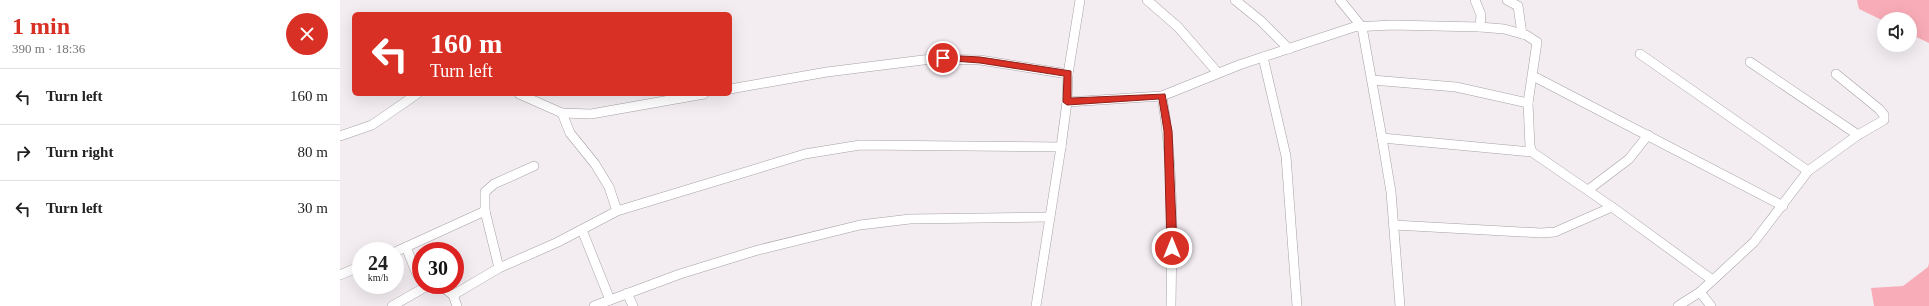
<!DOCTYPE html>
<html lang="en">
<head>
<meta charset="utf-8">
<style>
  body { margin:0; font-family:"Times New Roman",serif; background:#f2f2f2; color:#222; height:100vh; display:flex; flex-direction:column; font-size:15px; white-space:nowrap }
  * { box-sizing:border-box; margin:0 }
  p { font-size:13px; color:#767676 }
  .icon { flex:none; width:22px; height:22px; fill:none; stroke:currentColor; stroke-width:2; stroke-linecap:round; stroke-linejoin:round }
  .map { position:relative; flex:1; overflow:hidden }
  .sheet { display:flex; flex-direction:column; background:#fff; width:340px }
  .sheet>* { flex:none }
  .banner { position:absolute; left:12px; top:12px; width:380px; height:84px; border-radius:6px; box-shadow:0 4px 16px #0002; background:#d93025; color:#fff; overflow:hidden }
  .tools { position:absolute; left:1537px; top:12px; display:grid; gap:8px }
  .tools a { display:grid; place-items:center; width:40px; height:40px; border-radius:50%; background:#fff; box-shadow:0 4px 16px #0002; font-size:20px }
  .speed { position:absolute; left:12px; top:242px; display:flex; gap:8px; font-size:20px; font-weight:700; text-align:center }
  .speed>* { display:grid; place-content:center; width:52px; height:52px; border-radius:50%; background:#fff; box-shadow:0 4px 16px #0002; line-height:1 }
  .speed small { font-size:10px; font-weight:400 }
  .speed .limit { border:6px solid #d22; background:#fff; color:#111 }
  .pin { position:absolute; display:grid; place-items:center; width:34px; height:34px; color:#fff; margin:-17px; border:2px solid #fff; border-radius:50%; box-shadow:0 1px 4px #0007 }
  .me { position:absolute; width:44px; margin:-22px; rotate:0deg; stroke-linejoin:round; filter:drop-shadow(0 0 3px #0008) }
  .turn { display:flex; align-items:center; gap:14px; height:84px; padding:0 12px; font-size:18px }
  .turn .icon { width:52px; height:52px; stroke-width:2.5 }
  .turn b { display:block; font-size:28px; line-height:34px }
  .round { display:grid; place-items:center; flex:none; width:42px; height:42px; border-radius:21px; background:#f2f2f2 }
  .headline { display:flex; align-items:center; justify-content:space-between; height:68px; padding:0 12px }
  h1 { font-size:24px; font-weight:600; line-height:30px; color:#d93025 }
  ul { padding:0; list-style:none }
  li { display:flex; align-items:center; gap:12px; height:56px; padding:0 12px; border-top:1px solid #e0e0e0 }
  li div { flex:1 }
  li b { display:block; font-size:15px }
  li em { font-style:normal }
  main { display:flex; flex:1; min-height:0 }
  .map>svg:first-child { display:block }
  .green { fill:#f8acb7 }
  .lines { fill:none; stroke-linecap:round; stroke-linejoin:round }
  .minor-casing { stroke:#a6a0a5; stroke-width:10 }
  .minor { stroke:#fff; stroke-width:9 }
  .route { fill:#d93025; stroke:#8d1f18 }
</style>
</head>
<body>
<main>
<section class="sheet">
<div class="headline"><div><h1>1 min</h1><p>390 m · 18:36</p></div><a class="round" style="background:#d93025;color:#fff"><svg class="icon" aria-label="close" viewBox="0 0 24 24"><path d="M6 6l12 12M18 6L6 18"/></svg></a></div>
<ul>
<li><svg class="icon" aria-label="left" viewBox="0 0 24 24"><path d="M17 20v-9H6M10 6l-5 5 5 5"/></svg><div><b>Turn left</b></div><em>160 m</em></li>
<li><svg class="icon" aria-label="right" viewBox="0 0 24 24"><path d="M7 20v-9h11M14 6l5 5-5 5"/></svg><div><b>Turn right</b></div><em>80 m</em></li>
<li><svg class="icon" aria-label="left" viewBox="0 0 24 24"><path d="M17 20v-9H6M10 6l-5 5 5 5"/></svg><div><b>Turn left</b></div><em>30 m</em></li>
</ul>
</section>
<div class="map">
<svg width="1589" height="306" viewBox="0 0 1589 306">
  <rect width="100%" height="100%" fill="#f3edf2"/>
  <g class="green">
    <polygon points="1517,0 1589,0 1589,43 1570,34 1570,19 1544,19 1544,21 1519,9"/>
    <polygon points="1589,263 1589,306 1534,306 1531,288 1563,286 1588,267"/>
  </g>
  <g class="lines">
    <defs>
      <g id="minor">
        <polyline points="807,0 838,27 878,73"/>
        <polyline points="895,0 921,21 949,49"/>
        <polyline points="1000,0 1022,27 1042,138 1192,152 1272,207 1371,279"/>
        <polyline points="1135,0 1141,15 1140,27"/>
        <polyline points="1167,0 1178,6 1182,34"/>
        <polyline points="1300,54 1468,171"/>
        <polyline points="923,57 946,156 957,306"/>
        <polyline points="1410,62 1518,135"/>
        <polyline points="1193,76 1443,206"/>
        <polyline points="1032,80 1116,87 1188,103"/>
        <polyline points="390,89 487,72 591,59 640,60 728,74"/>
        <polyline points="179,94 222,113 251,114 364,94"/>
        <path d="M822,96C834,166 832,236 831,306"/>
        <polyline points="727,102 822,96 899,65 1014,27 1052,25 1140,27 1164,29 1186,35 1197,42 1188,103 1190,146 1192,152"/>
        <polyline points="222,113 230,133 255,164 269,187 277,211"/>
        <polyline points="0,136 32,125 77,94"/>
        <polyline points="1042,138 1051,192 1060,306"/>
        <polyline points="1248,190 1289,159 1308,135"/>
        <polyline points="1054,225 1201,233 1215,232 1272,207"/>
        <polyline points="242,230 270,300"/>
        <polyline points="66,247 76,272 81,276"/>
        <polyline points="55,252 145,211"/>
        <polyline points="159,268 145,211 145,192 154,184 194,166"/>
        <polyline points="0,275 21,266"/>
        <polyline points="100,285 113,295 117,306"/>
        <polyline points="1360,292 1371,306"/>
        <polyline points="287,293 293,306"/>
        <polyline points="113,295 159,268 218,242 277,211 465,154 520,145 721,147"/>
        <polyline points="52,306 89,285"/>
        <polyline points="254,306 340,274 418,250 520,225 570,219 709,217"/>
        <polyline points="696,306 721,147 727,102 728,74 740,0"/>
        <polyline points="1338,306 1360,292 1414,242 1468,171 1518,135 1544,120 1544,115 1539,109 1496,74"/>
      </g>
    </defs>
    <use href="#minor" class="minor-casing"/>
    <use href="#minor" class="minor"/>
  </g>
  <polygon class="route" points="603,55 640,57 731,71 731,98 825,94 832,131 837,248 836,251 832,252 827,248 824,131 819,99 727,105 723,102 724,76 640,63 600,60 599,58"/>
</svg>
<div class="tools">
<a><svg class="icon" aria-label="sound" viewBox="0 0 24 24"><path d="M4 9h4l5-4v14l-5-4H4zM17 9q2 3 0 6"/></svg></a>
</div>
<div class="speed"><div>24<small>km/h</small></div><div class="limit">30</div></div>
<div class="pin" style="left:603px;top:58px;background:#d93025"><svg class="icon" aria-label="arrive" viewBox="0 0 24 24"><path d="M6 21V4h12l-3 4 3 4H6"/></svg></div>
<svg class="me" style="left:832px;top:248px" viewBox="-20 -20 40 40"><circle r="17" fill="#d93025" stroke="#fff" stroke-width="3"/><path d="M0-11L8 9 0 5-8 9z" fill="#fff"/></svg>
<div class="banner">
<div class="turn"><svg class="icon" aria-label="left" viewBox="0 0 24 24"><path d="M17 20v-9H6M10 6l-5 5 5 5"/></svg><div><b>160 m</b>Turn left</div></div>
</div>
</div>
</main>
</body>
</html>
